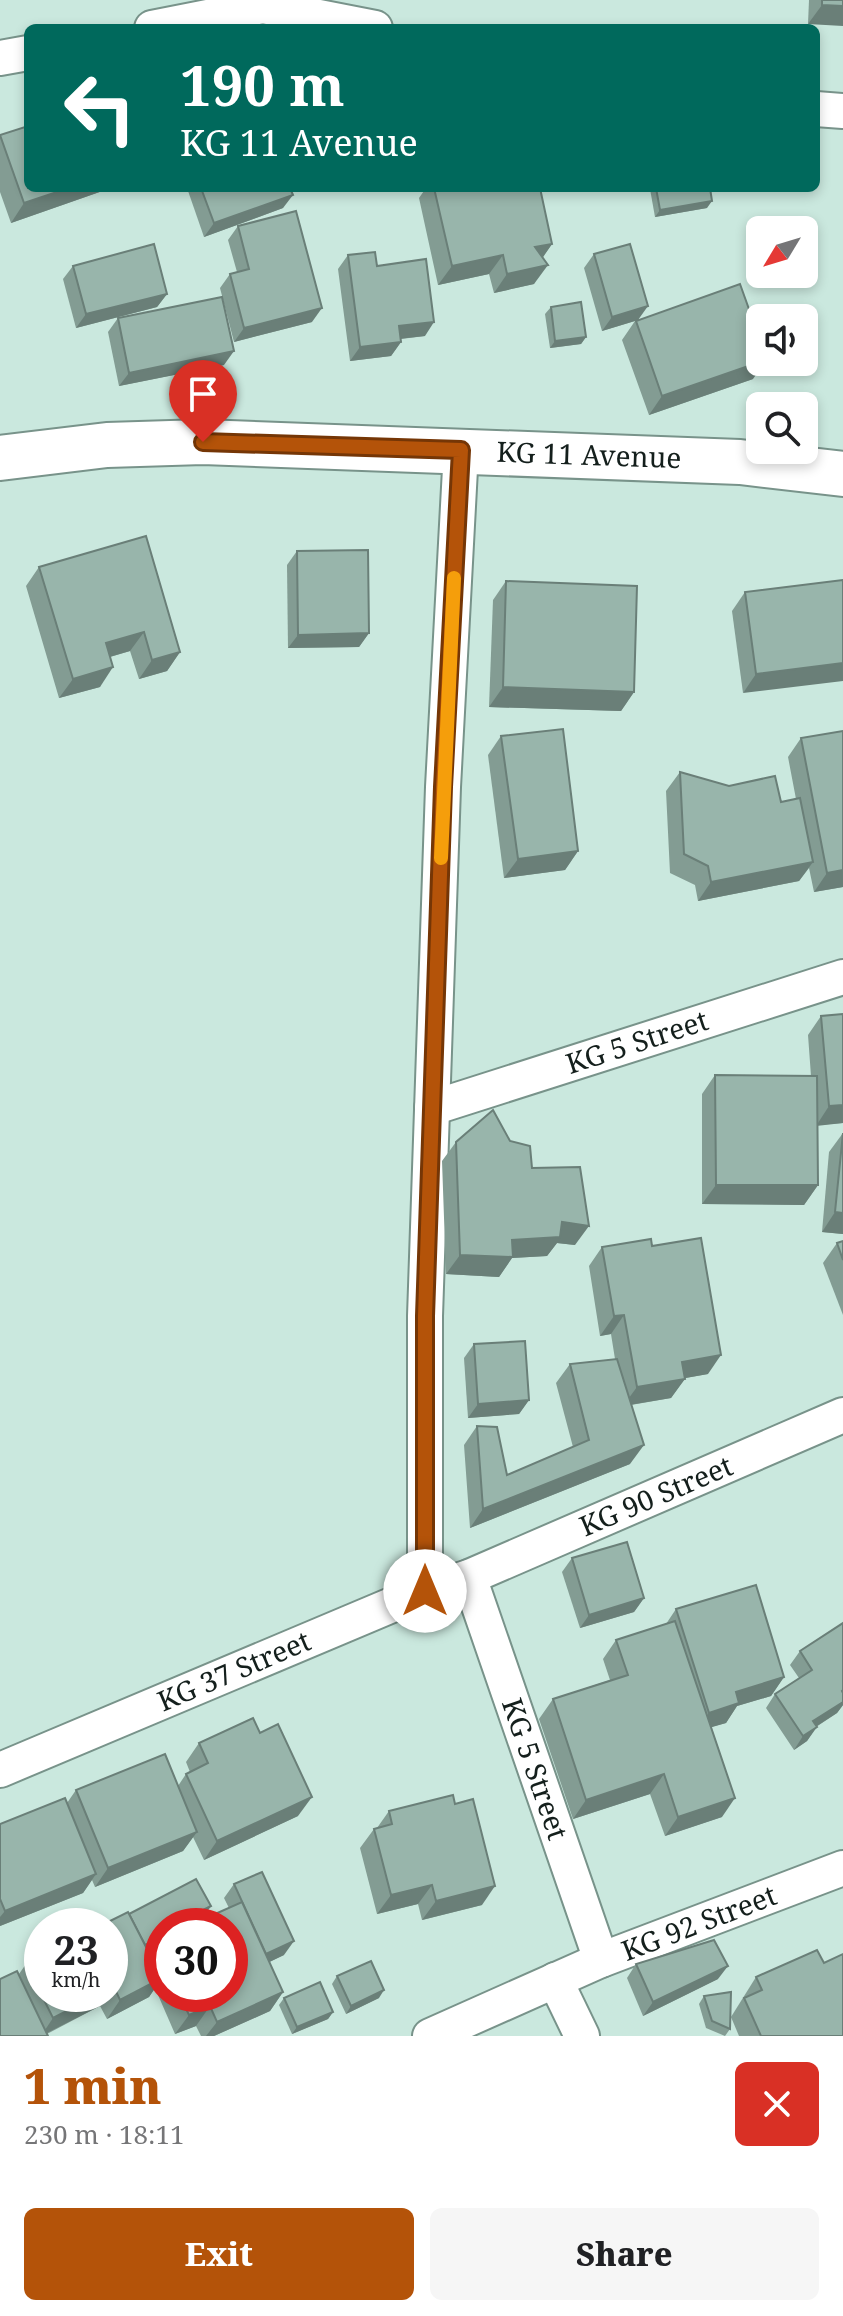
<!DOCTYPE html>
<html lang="en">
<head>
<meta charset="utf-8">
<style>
  body { margin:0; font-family:"Noto Serif",serif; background:#f6f6f6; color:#202124; height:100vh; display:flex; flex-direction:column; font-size:30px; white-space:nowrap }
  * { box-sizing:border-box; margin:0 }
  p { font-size:26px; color:#757577 }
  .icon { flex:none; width:44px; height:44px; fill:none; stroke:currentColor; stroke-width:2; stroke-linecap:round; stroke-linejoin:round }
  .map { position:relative; height:2036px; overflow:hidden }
  .side { display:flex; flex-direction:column; background:#fff; flex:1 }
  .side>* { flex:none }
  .top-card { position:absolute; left:24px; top:24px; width:796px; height:168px; border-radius:12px; box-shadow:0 4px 12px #0003; background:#00695c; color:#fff; overflow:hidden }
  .needle { width:52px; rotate:232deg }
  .controls { position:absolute; left:746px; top:216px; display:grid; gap:16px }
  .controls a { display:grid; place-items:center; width:72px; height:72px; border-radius:12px; background:#fff; box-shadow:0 4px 12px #0003; font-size:40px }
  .speed { position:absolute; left:24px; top:1908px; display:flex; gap:16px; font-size:40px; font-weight:700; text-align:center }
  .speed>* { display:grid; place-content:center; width:104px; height:104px; border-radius:50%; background:#fff; box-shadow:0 4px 12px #0003; line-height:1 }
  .speed small { font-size:20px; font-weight:400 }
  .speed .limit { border:12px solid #d22; background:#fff; color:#111 }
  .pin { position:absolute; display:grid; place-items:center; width:68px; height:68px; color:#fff; margin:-82px -34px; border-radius:50% 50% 50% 0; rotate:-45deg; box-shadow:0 0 8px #0007 }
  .pin .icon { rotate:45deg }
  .me { position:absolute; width:88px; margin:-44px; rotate:0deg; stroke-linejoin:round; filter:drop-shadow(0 0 6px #0008) }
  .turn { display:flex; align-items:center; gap:28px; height:168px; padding:0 24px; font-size:36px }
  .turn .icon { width:104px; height:104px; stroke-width:2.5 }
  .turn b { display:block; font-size:56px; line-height:68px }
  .round { display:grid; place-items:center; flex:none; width:84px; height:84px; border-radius:12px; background:#f6f6f6 }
  .head { display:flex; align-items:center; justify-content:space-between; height:136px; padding:0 24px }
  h1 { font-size:48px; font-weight:800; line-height:60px; color:#b45309 }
  .button { display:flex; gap:16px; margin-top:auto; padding:16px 24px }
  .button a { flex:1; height:92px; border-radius:12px; background:#b45309; color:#fff; font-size:32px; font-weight:800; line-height:92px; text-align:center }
  .button a+a { background:#f6f6f6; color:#202124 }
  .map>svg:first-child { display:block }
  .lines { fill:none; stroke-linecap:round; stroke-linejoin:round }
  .minor-casing { stroke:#78938a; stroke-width:38 }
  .secondary-casing { stroke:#78938a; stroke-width:48 }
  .minor { stroke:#fff; stroke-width:34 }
  .secondary { stroke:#fff; stroke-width:44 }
  .wall { fill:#839c93; fill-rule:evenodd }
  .shaded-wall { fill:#6a7f78 }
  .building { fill:#98b5ab; stroke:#6a7f78; stroke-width:2 }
  .route-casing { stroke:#753606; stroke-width:20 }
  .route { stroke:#b45309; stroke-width:14 }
  .slow { stroke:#f59e0b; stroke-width:14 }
  .labels { text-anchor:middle; stroke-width:7; stroke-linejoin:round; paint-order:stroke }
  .street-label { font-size:28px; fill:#141f1c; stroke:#fff }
</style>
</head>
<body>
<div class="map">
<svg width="843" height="2036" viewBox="0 0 843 2036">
  <rect width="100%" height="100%" fill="#cae8de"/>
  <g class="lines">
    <defs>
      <g id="minor">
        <polyline points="152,28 263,6 375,28"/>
        <polyline points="0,58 28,53"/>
        <polyline points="816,109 843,111"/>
        <polyline points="432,1108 843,977"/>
        <polyline points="469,1577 601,1960"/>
        <polyline points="425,1591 425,1316 443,787 461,450"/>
        <polyline points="0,1770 425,1591 469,1577 843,1415"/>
        <polyline points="555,1980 582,2036"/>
        <polyline points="430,2036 601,1960 843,1868"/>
      </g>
      <polyline id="secondary" points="0,458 107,445 203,442 740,462 843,474"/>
    </defs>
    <use href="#minor" class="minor-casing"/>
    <use href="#secondary" class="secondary-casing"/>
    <use href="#minor" class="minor"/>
    <use href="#secondary" class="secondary"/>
  </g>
  <g class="wall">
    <polygon points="809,0 843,0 808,24"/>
    <polygon points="0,135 28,188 111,188 11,223 0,192"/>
    <polygon points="187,188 290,188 283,208 204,237"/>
    <polygon points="426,188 540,188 552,244 542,258 534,284 494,293 489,274 438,285 419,198"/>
    <polygon points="651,188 710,188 707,208 655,217 650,189"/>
    <polygon points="238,226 312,322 234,342 220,288 230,274 237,272 228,240"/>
    <polygon points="594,254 639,319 753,379 649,415 622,340 635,321 602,331 584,268"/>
    <polygon points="348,255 377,266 425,336 401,339 401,342 391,356 350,361 338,269"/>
    <polygon points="73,266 167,294 157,307 76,328 63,279"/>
    <polygon points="551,307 586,337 581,344 550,348 545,314"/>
    <polygon points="118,318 224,365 119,386 108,332"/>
    <polygon points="297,551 369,633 359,647 288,648 287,565"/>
    <polygon points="39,567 180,652 167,671 139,679 130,651 110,657 100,687 59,698 26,586"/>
    <polygon points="843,580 743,693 732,611 745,592"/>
    <polygon points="506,581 634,692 621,711 489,707 493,600"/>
    <polygon points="501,736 578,851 565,870 504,878 488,755"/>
    <polygon points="801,738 843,887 814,892 809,868 799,881 698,901 695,885 670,873 666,791 680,772 781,802 796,799 788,757"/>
    <polygon points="821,1016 843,1123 817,1125 818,1185 804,1205 702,1204 702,1094 715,1075 811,1076 808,1035"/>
    <polygon points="843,1133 843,1234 822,1232 829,1152"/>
    <polygon points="510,1141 532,1168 575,1245 557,1243 547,1256 512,1258 499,1277 446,1274 442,1161 456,1142"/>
    <polygon points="843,1241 843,1315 823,1263 837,1243"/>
    <polygon points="652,1246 708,1374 685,1378 671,1398 631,1405 630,1464 470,1528 464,1445 477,1426 507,1475 573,1447 556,1383 570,1364 615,1359 611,1334 600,1336 589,1266 602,1247"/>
    <polygon points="474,1344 529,1400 519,1414 468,1418 464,1358"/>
    <polygon points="572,1558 644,1598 634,1612 580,1628 562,1572"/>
    <polygon points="676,1609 784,1677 771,1696 737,1706 726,1723 711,1727 722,1817 665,1836 650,1794 573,1819 539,1719 553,1699 610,1680 603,1659 616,1640 666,1624"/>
    <polygon points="843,1623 843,1705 837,1713 816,1727 807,1741 794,1750 766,1708 775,1694 799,1678 790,1665 800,1651"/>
    <polygon points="199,1743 298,1816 204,1860 193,1837 183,1851 95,1887 92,1880 83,1893 0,1926 0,1824 67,1803 76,1790 178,1786 186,1774 190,1772 186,1762"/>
    <polygon points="389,1811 482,1905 422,1920 418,1904 377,1914 360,1848 374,1829 377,1828"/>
    <path d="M234,1884L284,1955L269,1962L283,1992L270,2011L214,2036H201L196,2026L175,2034L155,1988L149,1997L107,2019L100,2006L47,2034L19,1974L26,1964L42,1994H110V1926L129,1914L211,1906L201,1920L229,1908L224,1898ZM162,1926L230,1994H162Z"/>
    <polygon points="636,1964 718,1979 643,2016 627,1978"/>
    <polygon points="337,1976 379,1998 346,2014 332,1984"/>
    <polygon points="756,1977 843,2036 739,2036 731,2017"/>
    <polygon points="704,1996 730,2029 725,2036 706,2028 699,2004"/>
    <polygon points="284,1998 333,2012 328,2019 292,2034 279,2005"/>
  </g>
  <g class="shaded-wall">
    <polygon points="822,5 843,6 843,26 808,24"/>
    <polygon points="69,188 111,188 11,223 24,203"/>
    <polygon points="293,195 283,208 204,237 214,223"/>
    <polygon points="712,201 707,208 655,217 660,210"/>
    <polygon points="552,244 539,263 535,247"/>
    <polygon points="503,255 489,274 438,285 452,266"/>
    <polygon points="548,265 534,284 494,293 507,274"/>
    <polygon points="167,294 157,307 76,328 86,314"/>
    <polygon points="648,306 638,320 602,331 612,317"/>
    <polygon points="322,308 312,322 234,342 244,328"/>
    <polygon points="434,322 425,336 389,340 399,326"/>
    <polygon points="586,337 581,344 550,348 555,341"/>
    <polygon points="401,342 391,356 350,361 360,347"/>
    <polygon points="234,351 224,365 119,386 129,373"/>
    <polygon points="760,362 765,362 753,379 649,415 662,396"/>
    <polygon points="144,632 130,651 92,662 106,643"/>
    <polygon points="369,633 359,647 288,648 298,635"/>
    <polygon points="180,652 167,671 139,679 152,660"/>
    <polygon points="843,663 843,681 743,693 756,674"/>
    <polygon points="113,667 100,687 59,698 73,679"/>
    <polygon points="503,687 634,692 621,711 489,707"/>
    <polygon points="578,851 565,870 504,878 518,859"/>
    <polygon points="813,862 799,881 698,901 711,882"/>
    <polygon points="843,870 843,887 814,892 827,873"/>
    <polygon points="843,1105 843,1123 816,1126 829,1106"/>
    <polygon points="716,1185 818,1185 804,1205 702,1204"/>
    <polygon points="835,1212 843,1213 843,1234 822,1232"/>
    <polygon points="562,1222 589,1226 575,1245 557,1243 547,1256 512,1258 499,1277 446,1274 460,1255 512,1240"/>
    <polygon points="624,1315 611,1334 600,1336 614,1316"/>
    <polygon points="721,1355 708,1374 669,1381 682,1362"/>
    <polygon points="685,1379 671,1398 623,1406 637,1387"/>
    <polygon points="529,1400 519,1414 468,1418 478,1404"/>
    <polygon points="644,1445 630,1464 470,1528 483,1509"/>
    <polygon points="644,1598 634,1612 580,1628 589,1615"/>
    <polygon points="784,1677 771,1696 737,1706 726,1723 695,1732 709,1713 736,1692"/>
    <polygon points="843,1702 843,1705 837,1713 803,1735 813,1721"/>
    <polygon points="817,1727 807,1741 794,1750 803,1736"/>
    <polygon points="664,1774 650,1794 573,1819 586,1800"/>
    <polygon points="312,1797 298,1816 204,1860 217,1841"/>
    <polygon points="735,1798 722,1817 665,1836 678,1817"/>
    <polygon points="197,1832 183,1851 95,1887 108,1868"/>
    <polygon points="96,1874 83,1893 0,1926 0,1917 5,1911"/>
    <polygon points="432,1885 418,1904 377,1914 391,1895"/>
    <polygon points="495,1886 482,1905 422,1920 436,1901"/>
    <polygon points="211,1906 201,1920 189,1926 172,1926"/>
    <polygon points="162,1931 162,1940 156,1941 148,1952 143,1946 157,1934"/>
    <polygon points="294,1941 284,1955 257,1968 266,1954"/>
    <polygon points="728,1966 718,1979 643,2016 653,2002"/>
    <polygon points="162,1978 149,1997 107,2019 120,2000"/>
    <polygon points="384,1990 379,1998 346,2014 351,2006"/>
    <polygon points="283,1992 270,2011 214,2036 206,2036 217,2022"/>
    <polygon points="100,1994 109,1994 100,2006 41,2036 53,2018"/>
    <polygon points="210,2006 196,2026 175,2034 189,2015"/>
    <polygon points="333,2012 328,2019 292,2034 297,2027"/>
  </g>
  <g class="building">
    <polygon points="822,0 843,0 843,6 822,5"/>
    <polygon points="28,126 28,188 69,188 24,203 0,135"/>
    <polygon points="201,188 290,188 293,195 214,223"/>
    <polygon points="434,188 540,188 552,244 535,247 548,265 507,274 503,255 452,266"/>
    <polygon points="656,188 710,188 712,201 660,210"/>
    <polygon points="296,211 322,308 244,328 230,274 249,269 238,226"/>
    <polygon points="154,244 167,294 86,314 73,266"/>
    <polygon points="630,244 648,306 612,317 594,254"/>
    <polygon points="375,252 377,266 426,259 434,322 399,326 401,342 360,347 348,255"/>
    <polygon points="740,284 760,340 760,362 662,396 636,321"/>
    <polygon points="222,297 234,351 129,373 118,318"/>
    <polygon points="581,302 586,337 555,341 551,307"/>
    <polygon points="146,536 180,652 152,660 144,632 106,643 113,667 73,679 39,567"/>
    <polygon points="368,550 369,633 298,635 297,551"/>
    <polygon points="843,580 843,663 756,674 745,592"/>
    <polygon points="506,581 637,586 634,692 503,687"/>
    <polygon points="563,729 578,851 518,859 501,736"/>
    <polygon points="843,731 843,870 827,873 801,738"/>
    <polygon points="680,772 729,786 775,776 781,802 800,798 813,862 711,882 708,866 684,854"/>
    <polygon points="843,1014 843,1105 829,1106 821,1016"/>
    <polygon points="715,1075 817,1076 818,1185 716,1185"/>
    <polygon points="493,1110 510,1141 530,1146 532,1168 580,1167 589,1226 562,1222 560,1237 512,1240 513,1257 460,1255 456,1142"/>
    <polygon points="843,1133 843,1213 835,1212"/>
    <polygon points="701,1238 721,1355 682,1362 685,1379 637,1387 624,1315 614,1316 602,1247 651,1239 652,1246"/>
    <polygon points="843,1241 843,1260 837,1243"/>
    <polygon points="525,1341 529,1400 478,1404 474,1344"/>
    <polygon points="617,1359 644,1445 483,1509 477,1426 497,1427 507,1475 589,1440 570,1364"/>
    <polygon points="627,1542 644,1598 589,1615 572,1558"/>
    <polygon points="756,1585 784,1677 736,1692 739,1703 709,1713 676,1609"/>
    <polygon points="675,1621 735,1798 678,1817 664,1774 586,1800 553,1699 628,1675 616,1640"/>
    <polygon points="843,1623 843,1690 842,1691 843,1693 843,1702 813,1721 817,1727 803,1736 775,1694 812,1670 800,1651"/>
    <polygon points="253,1718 260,1733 278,1724 312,1797 217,1841 186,1774 208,1763 199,1743"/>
    <polygon points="165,1754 197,1832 108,1868 76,1790"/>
    <polygon points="453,1795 455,1804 473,1799 495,1886 436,1901 432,1885 391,1895 374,1829 392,1824 389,1811"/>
    <polygon points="65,1798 96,1874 5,1911 0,1899 0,1824"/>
    <polygon points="262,1872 294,1941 266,1954 234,1884"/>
    <polygon points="196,1879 211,1906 172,1926 162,1926 162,1931 157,1934 159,1937 145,1945 129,1914"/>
    <polygon points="242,1902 283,1992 217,2022 210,2006 189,2015 179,1994 230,1994 230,1926 188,1926"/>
    <polygon points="128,1912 162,1978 120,2000 114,1987 110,1989 110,1926 100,1926"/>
    <polygon points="162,1938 162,1955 156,1941"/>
    <polygon points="714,1940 728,1966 653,2002 636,1964"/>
    <polygon points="817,1950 824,1963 843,1954 843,2036 761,2036 744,1998 762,1990 756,1977"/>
    <polygon points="42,1956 42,1994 100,1994 53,2018 26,1964"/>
    <polygon points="371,1961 384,1990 351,2006 337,1976"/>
    <polygon points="17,1971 48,2036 0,2036 0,1979"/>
    <polygon points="320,1982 333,2012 297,2027 284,1998"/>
    <polygon points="731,1992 730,2029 712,2021 704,1996"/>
  </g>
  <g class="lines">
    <defs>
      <polyline id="route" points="203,442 461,450 443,787 425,1316 425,1591"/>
    </defs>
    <use href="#route" class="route-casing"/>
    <use href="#route" class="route"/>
    <polyline class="slow" points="441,858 454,578"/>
  </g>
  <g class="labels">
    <g class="street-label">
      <text transform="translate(589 455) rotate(2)" y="10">KG 11 Avenue</text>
      <text transform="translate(637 1042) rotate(-18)" y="10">KG 5 Street</text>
      <text transform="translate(656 1496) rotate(-23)" y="10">KG 90 Street</text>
      <text transform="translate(234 1671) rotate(-23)" y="10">KG 37 Street</text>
      <text transform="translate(535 1769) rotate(71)" y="10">KG 5 Street</text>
      <text transform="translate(699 1923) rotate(-21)" y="10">KG 92 Street</text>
    </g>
  </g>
</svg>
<div class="controls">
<a><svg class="needle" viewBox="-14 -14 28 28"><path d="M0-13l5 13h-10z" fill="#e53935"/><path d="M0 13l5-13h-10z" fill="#757577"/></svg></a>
<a><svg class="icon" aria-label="sound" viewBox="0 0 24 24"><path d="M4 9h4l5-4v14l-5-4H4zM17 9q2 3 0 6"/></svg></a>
<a><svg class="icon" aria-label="search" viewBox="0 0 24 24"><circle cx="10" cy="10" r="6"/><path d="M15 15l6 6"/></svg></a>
</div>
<div class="speed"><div>23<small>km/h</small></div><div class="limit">30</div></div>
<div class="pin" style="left:203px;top:442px;background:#d93025"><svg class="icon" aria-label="arrive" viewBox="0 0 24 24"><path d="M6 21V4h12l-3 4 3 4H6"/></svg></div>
<svg class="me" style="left:425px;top:1591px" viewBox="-20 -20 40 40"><circle r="19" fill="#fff"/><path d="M0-13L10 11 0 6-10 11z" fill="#b45309"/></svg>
<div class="top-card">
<div class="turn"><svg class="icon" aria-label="left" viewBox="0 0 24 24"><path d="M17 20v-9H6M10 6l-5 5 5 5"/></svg><div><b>190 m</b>KG 11 Avenue</div></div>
</div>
</div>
<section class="side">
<div class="head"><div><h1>1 min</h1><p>230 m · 18:11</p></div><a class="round" style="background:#d93025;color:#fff"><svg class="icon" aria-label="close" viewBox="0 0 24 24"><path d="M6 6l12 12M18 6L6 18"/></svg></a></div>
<div class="button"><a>Exit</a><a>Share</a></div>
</section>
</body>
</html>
